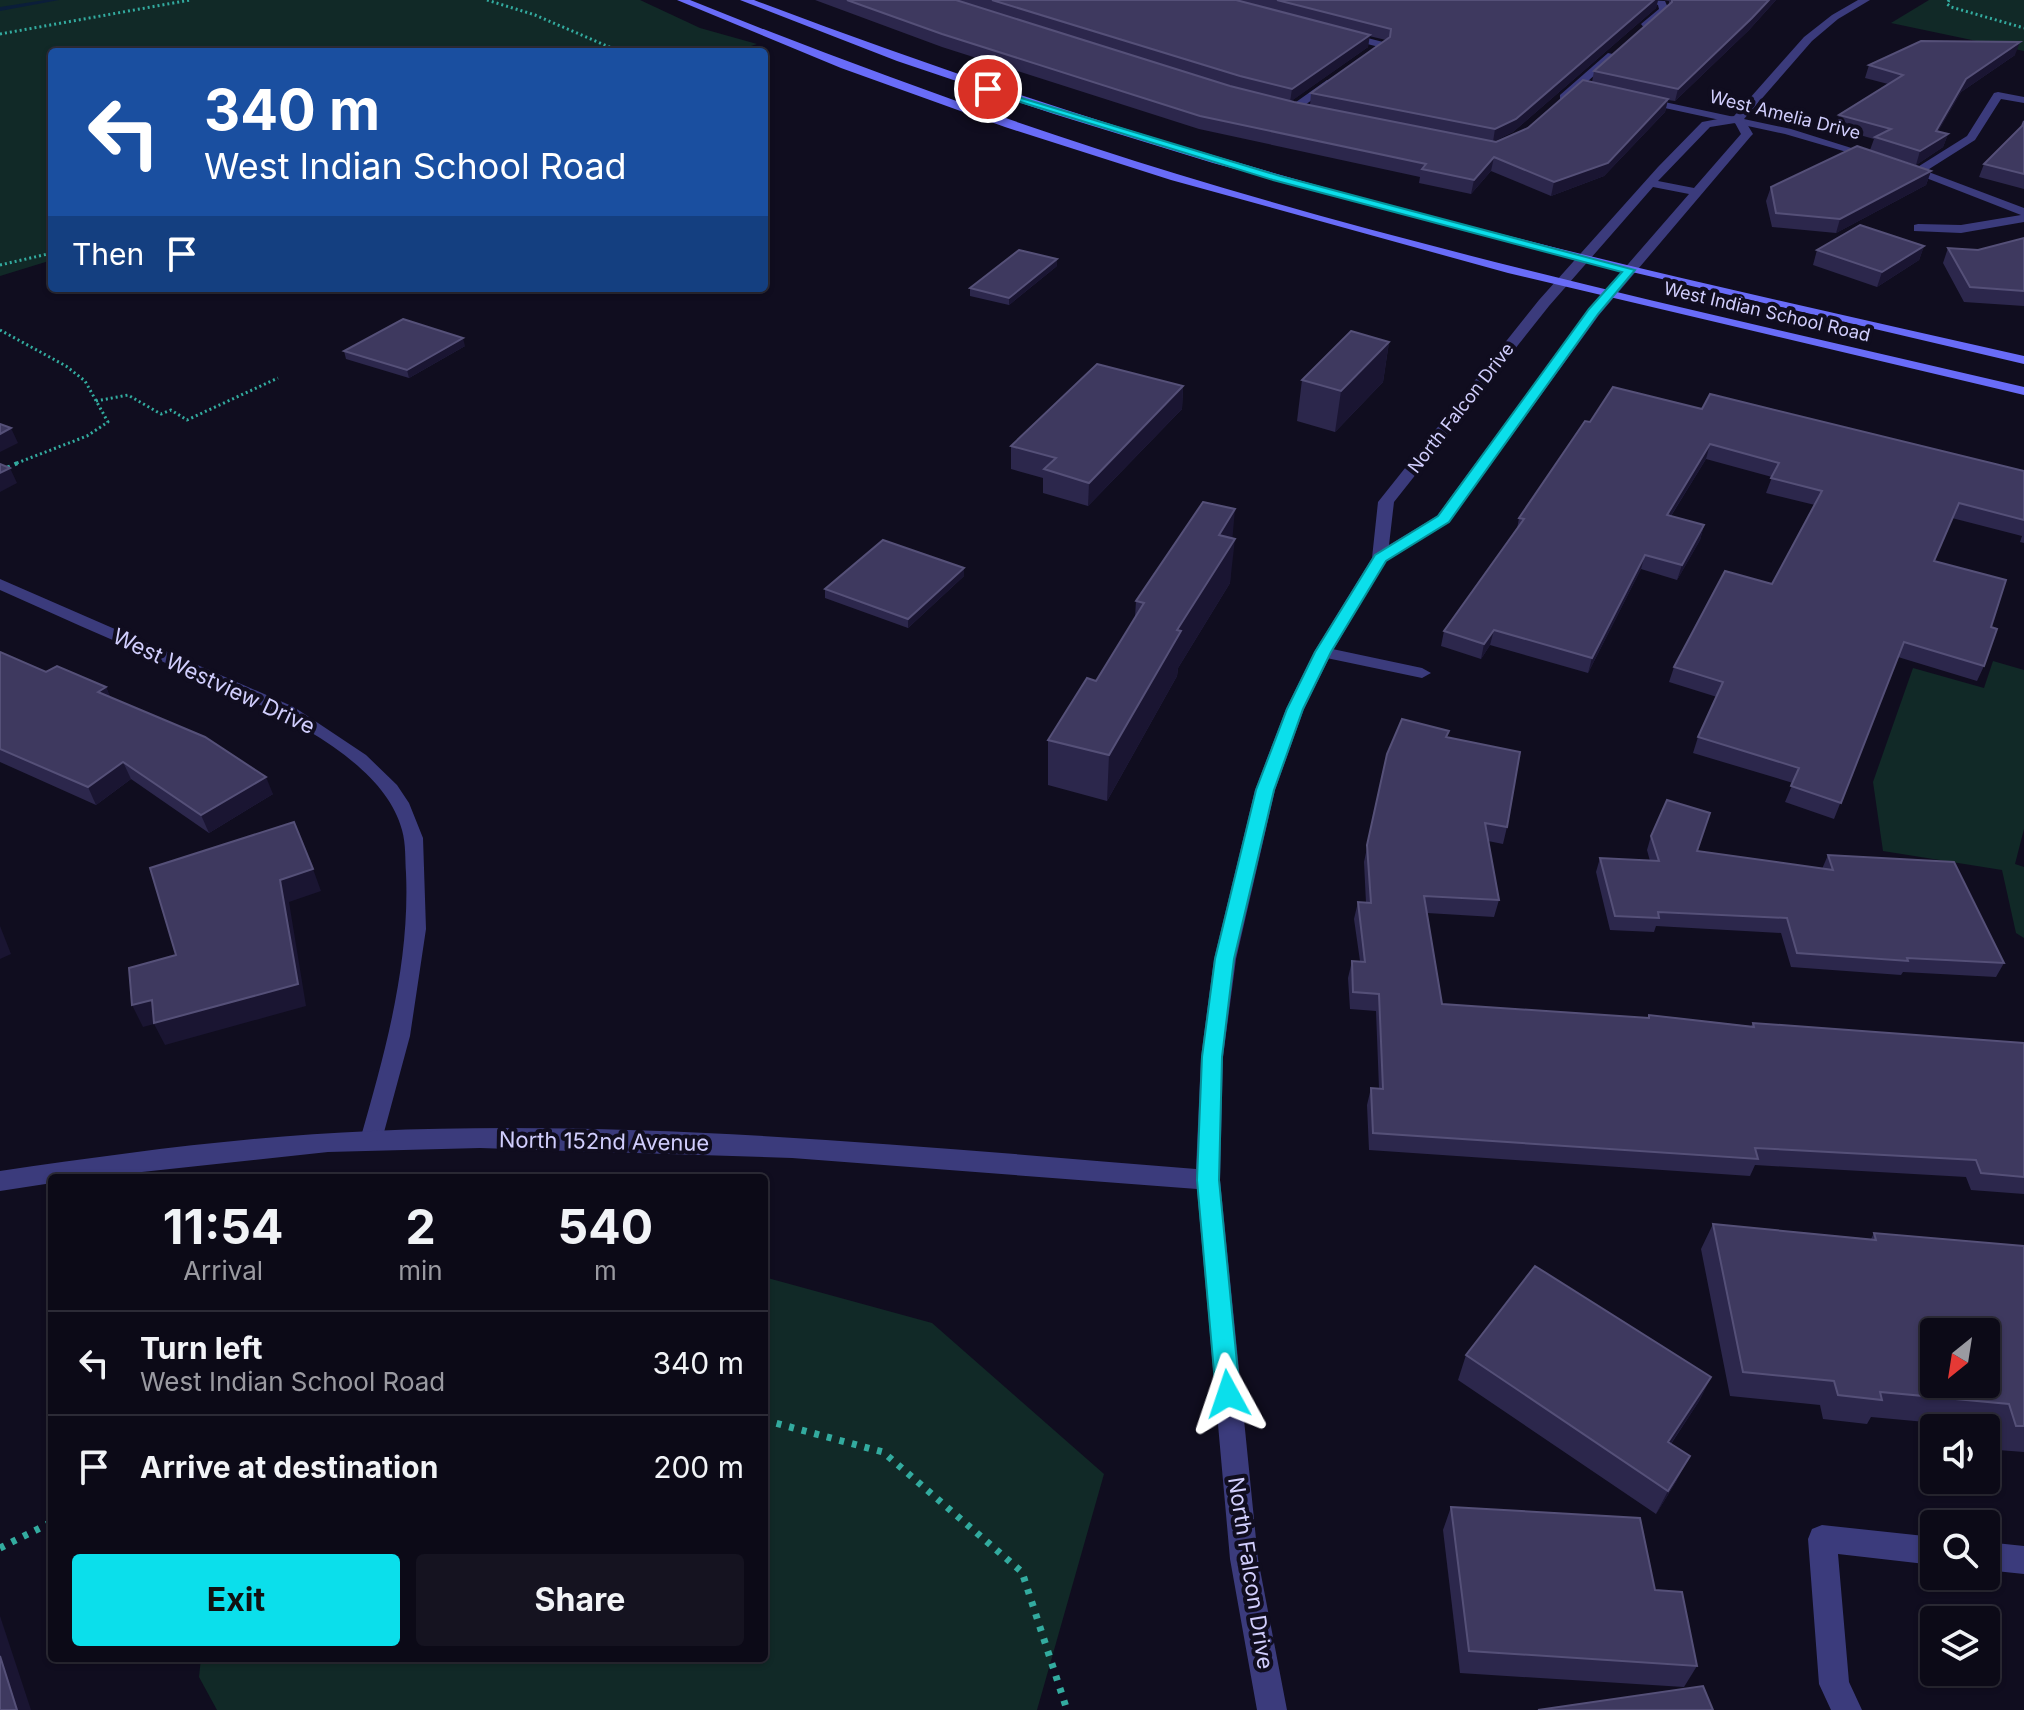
<!DOCTYPE html>
<html lang="en">
<head>
<meta charset="utf-8">
<style>
  body { margin:0; font-family:Inter,sans-serif; background:#151320; color:#f1f3f6; height:100vh; display:flex; flex-direction:column; font-size:30px; white-space:nowrap }
  * { box-sizing:border-box; margin:0 }
  p { font-size:26px; color:#9a9aa1 }
  .icon { flex:none; width:44px; height:44px; fill:none; stroke:currentColor; stroke-width:2; stroke-linecap:round; stroke-linejoin:round }
  .map { position:relative; flex:1; overflow:hidden }
  .details { position:absolute; left:48px; top:1174px; width:720px; height:488px; display:flex; flex-direction:column; background:#0c0a17; border-radius:8px; box-shadow:0 2px 6px #0004,0 0 0 2px #2c2b36 }
  .details>* { flex:none }
  .banner { position:absolute; left:48px; top:48px; width:720px; height:244px; border-radius:8px; box-shadow:0 2px 6px #0004,0 0 0 2px #2c2b36; background:#1a4fa0; color:#fff; overflow:hidden }
  .needle { width:52px; rotate:210deg }
  .tools { position:absolute; left:1920px; top:1318px; display:grid; gap:16px }
  .tools a { display:grid; place-items:center; width:80px; height:80px; border-radius:8px; background:#0c0a17; box-shadow:0 2px 6px #0004,0 0 0 2px #2c2b36; font-size:40px }
  .pin { position:absolute; display:grid; place-items:center; width:68px; height:68px; color:#fff; margin:-34px; border:4px solid #fff; border-radius:50%; box-shadow:0 2px 8px #0007 }
  .me { position:absolute; width:88px; margin:-44px; rotate:355deg; stroke-linejoin:round; filter:drop-shadow(0 0 6px #0008) }
  .turn { display:flex; align-items:center; gap:28px; height:168px; padding:0 24px; font-size:36px }
  .turn .icon { width:104px; height:104px; stroke-width:2.5 }
  .turn b { display:block; font-size:56px; line-height:68px }
  .then { display:flex; align-items:center; height:76px; padding:0 24px; background:#0003; gap:16px; font-size:30px }
  .eta { display:flex; justify-content:space-evenly; align-items:center; height:136px; text-align:center }
  .eta b { font-size:48px; font-weight:700; line-height:56px }
  .action { display:flex; gap:16px; margin-top:auto; padding:16px 24px }
  .action a { flex:1; height:92px; border-radius:8px; background:#0bdfeb; color:#111; font-size:32px; font-weight:700; line-height:92px; text-align:center }
  .action a+a { background:#151320; color:#f1f3f6 }
  ul { padding:0; list-style:none }
  li { display:flex; align-items:center; gap:24px; height:104px; padding:0 24px; border-top:2px solid #2c2b36 }
  li div { flex:1 }
  li b { display:block; font-size:30px }
  li em { font-style:normal }
  .map>svg:first-child { display:block }
  .green { fill:#112927 }
  .lines { fill:none; stroke-linecap:round; stroke-linejoin:round }
  .stream { fill:#0b1e3a; fill-rule:evenodd }
  .path-far2 { stroke:#33ab9f; stroke-width:3; stroke-dasharray:2 3; stroke-linecap:butt }
  .path-far1 { stroke:#33ab9f; stroke-width:4; stroke-dasharray:3 5; stroke-linecap:butt }
  .path { stroke:#33ab9f; stroke-width:7; stroke-dasharray:5 8; stroke-linecap:butt }
  .service { fill:#3b3b7c; fill-rule:evenodd }
  .minor { fill:#3b3b7c; fill-rule:evenodd }
  .tertiary { fill:#3b3b7c; fill-rule:evenodd }
  .secondary { fill:#696cf8; fill-rule:evenodd }
  .wall { fill:#2c274c; fill-rule:evenodd }
  .shaded-wall { fill:#1a1532 }
  .building { fill:#3e395f; stroke:#555078; stroke-width:2; fill-rule:evenodd }
  .route { fill:#0bdfeb; stroke:#079199; stroke-width:2 }
  .labels { text-anchor:middle; stroke-width:8; stroke-linejoin:round; paint-order:stroke }
  .far-street-label { font-size:18px; fill:#d1cefd; stroke:#100d1f }
  .street-label { font-size:22px; fill:#d1cefd; stroke:#100d1f }
</style>
</head>
<body>
<div class="map">
<svg width="2024" height="1710" viewBox="0 0 2024 1710">
  <rect width="100%" height="100%" fill="#100d1f"/>
  <g class="green">
    <polygon points="0,0 640,0 700,28 757,44 733,52 52,52 52,260 0,276"/>
    <polygon points="1929,0 2024,0 2024,51 1891,23"/>
    <polygon points="1993,661 2024,670 2024,829 2015,864 2024,867 2024,938 2016,933 2002,870 1883,851 1873,782 1913,668 1984,688"/>
    <polygon points="764,1277 932,1323 1104,1474 1037,1710 217,1710 199,1677 201,1658 764,1658"/>
  </g>
  <g class="lines">
    <polygon class="stream" points="45,0 59,0 0,11 0,7"/>
    <g class="path-far2">
      <polyline points="487,0 535,15 621,52"/>
      <polyline points="1949,0 1947,4 1951,7 2024,28"/>
      <polyline points="0,34 190,0"/>
      <polyline points="0,265 52,253"/>
      <polyline points="0,330 66,366 85,381 108,422 87,436 17,463"/>
      <polyline points="96,401 128,395 161,414 171,410 187,420 278,378"/>
    </g>
    <polyline class="path-far1" points="0,471 22,461"/>
    <g class="path">
      <polyline points="764,1420 883,1452 1022,1572 1067,1710"/>
      <polyline points="0,1548 52,1522"/>
    </g>
    <polygon class="service" points="1323,647 1422,668 1431,673 1422,678 1317,656 1314,652"/>
    <g class="minor">
      <polygon points="1648,0 1665,1 1669,10 1645,29 1641,24 1659,9 1658,5"/>
      <polygon points="1344,32 1387,43 1388,45 1383,48 1340,37 1340,33"/>
      <polygon points="1608,53 1617,55 1568,99 1560,99 1560,95"/>
      <polygon points="1327,80 1336,82 1297,111 1289,111 1289,107"/>
      <polygon points="1998,92 2024,97 2024,103 2001,99 1975,140 1926,171 2024,208 2024,222 1961,233 1914,231 1914,225 1918,224 1961,225 2021,215 1898,167 1904,164 1916,168 1967,136 1994,93"/>
      <polygon points="1641,97 1791,129 1880,157 1874,160 1785,134 1637,102 1636,100"/>
      <path d="M0,579L294,707L366,755L397,785L409,803L423,838L426,929L410,1036L380,1147L372,1149L364,1147L360,1140C385,1053 410,964 406,873C405,859 406,844 402,830C380,746 233,693 161,661C107,638 54,614 0,590Z"/>
      <polygon points="1822,1525 1934,1537 1934,1565 1838,1554 1849,1682 1862,1710 1831,1710 1819,1684 1808,1539 1812,1529"/>
      <polygon points="1986,1542 2024,1546 2024,1574 1986,1570"/>
    </g>
    <path class="tertiary" d="M1858,0H1870L1838,19L1812,41L1744,119L1753,134L1751,136L1599,315L1449,522L1386,561L1332,652L1304,709L1275,790L1236,959L1223,1057L1220,1180L1258,1559L1287,1710H1257L1230,1559L1197,1189L792,1158L480,1148L328,1152L86,1178H52V1183L0,1191V1171C123,1153 247,1136 372,1131C646,1119 923,1147 1196,1169L1201,1057L1214,959L1255,790L1286,709L1314,652L1372,558L1378,502L1539,300L1658,167L1702,122L1734,116L1804,37L1832,15ZM1735,123L1741,134L1694,188L1658,181L1710,127ZM1653,187L1689,194L1589,309L1437,516L1389,545L1394,502L1549,306Z"/>
    <g class="secondary">
      <path d="M677,0H690C851,65 1012,123 1177,174C1455,259 1741,321 2024,387V395L1508,273L1171,180L1005,127L841,68Z"/>
      <path d="M740,0H754C907,58 1062,111 1219,157C1484,236 1754,295 2024,356V364L1538,250L1213,163L1054,114L897,61Z"/>
    </g>
  </g>
  <g class="wall">
    <path d="M815,0H1658L1656,8L1513,132L1494,141L1496,142L1528,128L1592,82L1594,71L1669,5V1L1663,0H1776L1749,30L1675,101L1668,100L1665,112L1604,176L1551,196L1491,171L1471,194L1419,183L1420,177L1199,129L942,47ZM1369,36L1386,40L1311,93L1310,105L1291,101L1368,47Z"/>
    <polygon points="2015,55 1961,92 1938,131 1948,134 1943,147 1916,165 1870,150 1874,139 1835,128 1839,115 1888,84 1865,78 1869,65"/>
    <polygon points="2024,121 2024,189 1979,177 1984,164 2022,126"/>
    <polygon points="1931,171 1926,185 1836,233 1772,227 1766,201 1771,187"/>
    <polygon points="2024,238 2024,306 1964,302 1943,263 1948,248 1978,250"/>
    <polygon points="1924,246 1919,260 1877,287 1813,265 1817,250"/>
    <polygon points="1057,266 1009,305 970,296 970,288"/>
    <polygon points="1389,342 1383,382 1335,432 1297,421 1302,380"/>
    <polygon points="465,346 409,378 346,359 344,351"/>
    <polygon points="1183,386 1182,409 1088,506 1043,493 1043,478 1011,469 1011,446"/>
    <polygon points="1702,409 2024,471 2024,543 2020,542 2022,536 1952,518 1934,561 1991,627 1984,666 1977,681 1898,657 1834,819 1785,802 1793,783 1693,753 1698,737 1717,697 1669,682 1674,667 1772,584 1815,505 1766,493 1772,477 1706,459 1671,516 1704,525 1700,540 1677,580 1641,569 1588,673 1490,645 1481,659 1441,646 1444,631 1517,529 1519,518 1590,422"/>
    <polygon points="1232,538 1230,583 1178,668 1177,676 1107,801 1048,785 1048,740 1096,681 1135,617 1136,601"/>
    <polygon points="964,576 908,628 825,598 825,589"/>
    <polygon points="0,652 46,672 106,687 110,697 273,794 209,833 131,779 96,805 0,762"/>
    <polygon points="1449,731 1447,737 1507,827 1503,844 1488,841 1499,900 1494,917 1427,913 1442,1004 1648,1018 1649,1015 1751,1026 1753,1023 2024,1043 2024,1194 1971,1190 1966,1177 1755,1165 1750,1176 1369,1150 1367,1105 1371,1088 1379,1088 1376,1011 1350,1009 1348,978 1352,961 1360,961 1354,919 1358,902 1366,903 1364,862 1387,754"/>
    <polygon points="1651,836 1697,851 1822,869 1828,855 2004,963 1996,977 1903,972 1901,975 1791,967 1781,933 1656,926 1654,932 1610,930 1596,872 1600,858 1650,861 1647,850"/>
    <polygon points="1713,1224 1871,1239 1874,1233 2024,1246 2024,1452 1998,1450 1991,1428 1871,1417 1867,1424 1823,1419 1820,1405 1730,1396 1701,1249"/>
    <polygon points="1466,1355 1711,1377 1699,1401 1671,1444 1677,1480 1656,1514 1458,1380"/>
    <polygon points="1451,1507 1655,1590 1697,1666 1684,1687 1460,1673 1443,1530"/>
  </g>
  <g class="shaded-wall">
    <polygon points="1654,0 1658,0 1656,8 1513,132 1493,142 1495,129"/>
    <polygon points="1769,0 1776,0 1749,30 1675,101 1678,89"/>
    <polygon points="1370,35 1368,47 1290,102 1292,89"/>
    <polygon points="2020,42 2015,55 1961,92 1931,144 1936,131 1966,79"/>
    <polygon points="1668,99 1665,112 1604,176 1551,196 1554,182"/>
    <polygon points="1948,134 1943,147 1916,165 1920,151"/>
    <polygon points="1494,157 1491,171 1471,194 1474,180"/>
    <polygon points="1931,171 1926,185 1836,233 1840,219"/>
    <polygon points="1924,246 1919,260 1877,287 1882,272"/>
    <polygon points="1057,259 1057,266 1009,305 1009,298"/>
    <polygon points="463,338 465,346 409,378 407,370"/>
    <polygon points="1389,342 1383,382 1335,432 1341,391"/>
    <polygon points="1183,386 1182,409 1088,506 1089,483"/>
    <polygon points="11,428 18,443 0,452 0,434"/>
    <polygon points="1710,444 1706,459 1662,530 1667,515"/>
    <polygon points="10,468 17,483 0,492 0,473"/>
    <polygon points="1235,509 1232,543 1235,539 1230,583 1178,668 1177,676 1107,801 1109,755 1177,630 1219,535"/>
    <polygon points="1704,525 1700,540 1677,580 1682,565"/>
    <polygon points="1645,555 1641,569 1588,673 1592,658"/>
    <polygon points="964,568 964,576 908,628 908,619"/>
    <polygon points="1494,630 1490,645 1481,659 1484,644"/>
    <polygon points="106,687 113,704 98,692"/>
    <polygon points="123,762 131,779 96,805 88,787"/>
    <polygon points="266,777 273,794 209,833 201,815"/>
    <polygon points="313,869 321,891 289,902 306,1006 165,1045 154,1024 143,1027 132,1005 152,1000 280,880"/>
    <polygon points="0,926 11,954 0,959"/>
    <polygon points="1711,1377 1699,1401 1656,1466 1668,1442"/>
    <polygon points="1690,1456 1677,1480 1656,1514 1668,1491"/>
    <polygon points="0,1616 31,1710 17,1710 0,1656"/>
  </g>
  <g class="building">
    <polygon points="847,0 956,0 1230,86 1294,102 1496,142 1528,128 1583,80 1668,99 1608,163 1554,182 1494,157 1474,180 1422,169 1426,164 1200,116 942,34"/>
    <polygon points="992,0 1236,0 1370,35 1292,89 1240,76"/>
    <polygon points="1277,0 1654,0 1516,119 1495,129 1311,93 1390,37 1391,29"/>
    <polygon points="1672,0 1769,0 1752,18 1678,89 1594,71 1672,2"/>
    <polygon points="1921,41 2020,42 1966,79 1936,131 1948,134 1920,151 1875,137 1891,129 1839,115 1903,75 1869,65"/>
    <polygon points="2024,121 2024,174 1984,164 2022,126"/>
    <polygon points="1857,146 1931,171 1840,219 1776,213 1771,187"/>
    <polygon points="1860,225 1924,246 1882,272 1817,250"/>
    <polygon points="2024,238 2024,291 1970,287 1948,248 1978,250"/>
    <polygon points="1019,250 1057,259 1009,298 970,288"/>
    <polygon points="403,319 463,338 407,370 344,351"/>
    <polygon points="1351,331 1389,342 1341,391 1302,380"/>
    <polygon points="1097,364 1183,386 1089,483 1044,469 1056,458 1011,446"/>
    <polygon points="1613,387 1702,409 1710,394 2024,471 2024,520 1959,503 1934,561 2006,580 1991,627 1997,629 1984,666 1904,642 1841,803 1791,786 1799,768 1698,737 1723,682 1674,667 1725,571 1772,584 1822,491 1771,478 1779,463 1710,444 1667,515 1704,525 1682,565 1645,555 1592,658 1494,630 1484,644 1444,631 1524,519 1519,518 1585,421 1590,422"/>
    <polygon points="0,424 11,428 0,434"/>
    <polygon points="0,464 10,468 0,473"/>
    <polygon points="1203,502 1235,509 1219,535 1235,539 1177,630 1181,631 1109,755 1048,740 1087,678 1096,681 1144,603 1136,601"/>
    <polygon points="883,540 964,568 908,619 825,589"/>
    <polygon points="0,652 46,672 57,666 106,687 98,692 205,737 266,777 201,815 123,762 88,787 0,749"/>
    <polygon points="1402,719 1449,731 1446,737 1520,752 1507,827 1485,823 1499,900 1424,896 1442,1004 1649,1018 1649,1015 1754,1027 1753,1023 2024,1043 2024,1177 1981,1173 1976,1160 1755,1148 1758,1159 1373,1133 1371,1088 1383,1089 1379,994 1353,992 1352,961 1365,962 1358,902 1371,903 1367,845 1387,754"/>
    <polygon points="1667,800 1710,813 1697,851 1833,870 1828,855 1954,862 2004,963 1907,958 1908,961 1797,953 1787,918 1658,912 1659,918 1615,916 1600,858 1659,861 1651,836"/>
    <polygon points="294,822 313,869 280,880 298,984 154,1023 152,1000 132,1005 129,968 176,955 150,868"/>
    <path d="M1713,1224L1876,1240L1874,1233L2024,1246V1426H2016L2009,1404L1880,1392L1882,1400L1838,1395L1834,1381L1743,1372ZM1934,1332H1986V1384H1934Z"/>
    <polygon points="1535,1266 1711,1377 1668,1442 1690,1456 1668,1491 1466,1355"/>
    <polygon points="1451,1507 1640,1518 1655,1590 1682,1592 1697,1666 1469,1651"/>
    <polygon points="0,1656 17,1710 0,1710"/>
    <polygon points="1703,1686 1713,1710 1538,1710"/>
  </g>
  <polygon class="route" points="985,87 1280,176 1635,270 1598,314 1449,522 1386,561 1331,652 1303,709 1274,790 1234,959 1222,1057 1219,1180 1240,1394 1236,1402 1228,1405 1219,1402 1216,1394 1197,1180 1202,1057 1215,959 1256,790 1287,709 1315,652 1375,555 1438,516 1589,309 1622,272 1273,180 985,91"/>
  <g class="labels">
    <g class="far-street-label">
      <text transform="translate(1785 115) rotate(14)" y="6">West Amelia Drive</text>
      <text transform="translate(1767 312) rotate(13)" y="6">West Indian School Road</text>
      <text transform="translate(1461 408) rotate(-52)" y="6">North Falcon Drive</text>
    </g>
    <g class="street-label">
      <text transform="translate(214 681) rotate(25)" y="8">West Westview Drive</text>
      <text transform="translate(604 1141) rotate(1)" y="8">North 152nd Avenue</text>
      <text transform="translate(1251 1573) rotate(81)" y="8">North Falcon Drive</text>
    </g>
  </g>
</svg>
<div class="tools">
<a><svg class="needle" viewBox="-14 -14 28 28"><path d="M0-13l5 13h-10z" fill="#e53935"/><path d="M0 13l5-13h-10z" fill="#9a9aa1"/></svg></a>
<a><svg class="icon" aria-label="sound" viewBox="0 0 24 24"><path d="M4 9h4l5-4v14l-5-4H4zM17 9q2 3 0 6"/></svg></a>
<a><svg class="icon" aria-label="search" viewBox="0 0 24 24"><circle cx="10" cy="10" r="6"/><path d="M15 15l6 6"/></svg></a>
<a><svg class="icon" aria-label="layers" viewBox="0 0 24 24"><path d="M12 4l9 5-9 5-9-5zM3 14l9 5 9-5"/></svg></a>
</div>
<div class="pin" style="left:988px;top:89px;background:#d93025"><svg class="icon" aria-label="arrive" viewBox="0 0 24 24"><path d="M6 21V4h12l-3 4 3 4H6"/></svg></div>
<svg class="me" style="left:1228px;top:1394px" viewBox="-20 -20 40 40"><path d="M0-17L14 15 0 8-14 15z" fill="#0bdfeb" stroke="#fff" stroke-width="4"/></svg>
<div class="banner">
<div class="turn"><svg class="icon" aria-label="left" viewBox="0 0 24 24"><path d="M17 20v-9H6M10 6l-5 5 5 5"/></svg><div><b>340 m</b>West Indian School Road</div></div>
<div class="then">Then<svg class="icon" aria-label="arrive" viewBox="0 0 24 24"><path d="M6 21V4h12l-3 4 3 4H6"/></svg></div>
</div>
<section class="details">
<div class="eta">
<div><b>11:54</b><p>Arrival</p></div>
<div><b>2</b><p>min</p></div>
<div><b>540</b><p>m</p></div>
</div>
<ul>
<li><svg class="icon" aria-label="left" viewBox="0 0 24 24"><path d="M17 20v-9H6M10 6l-5 5 5 5"/></svg><div><b>Turn left</b><p>West Indian School Road</p></div><em>340 m</em></li>
<li><svg class="icon" aria-label="arrive" viewBox="0 0 24 24"><path d="M6 21V4h12l-3 4 3 4H6"/></svg><div><b>Arrive at destination</b></div><em>200 m</em></li>
</ul>
<div class="action"><a>Exit</a><a>Share</a></div>
</section>
</div>
</body>
</html>
